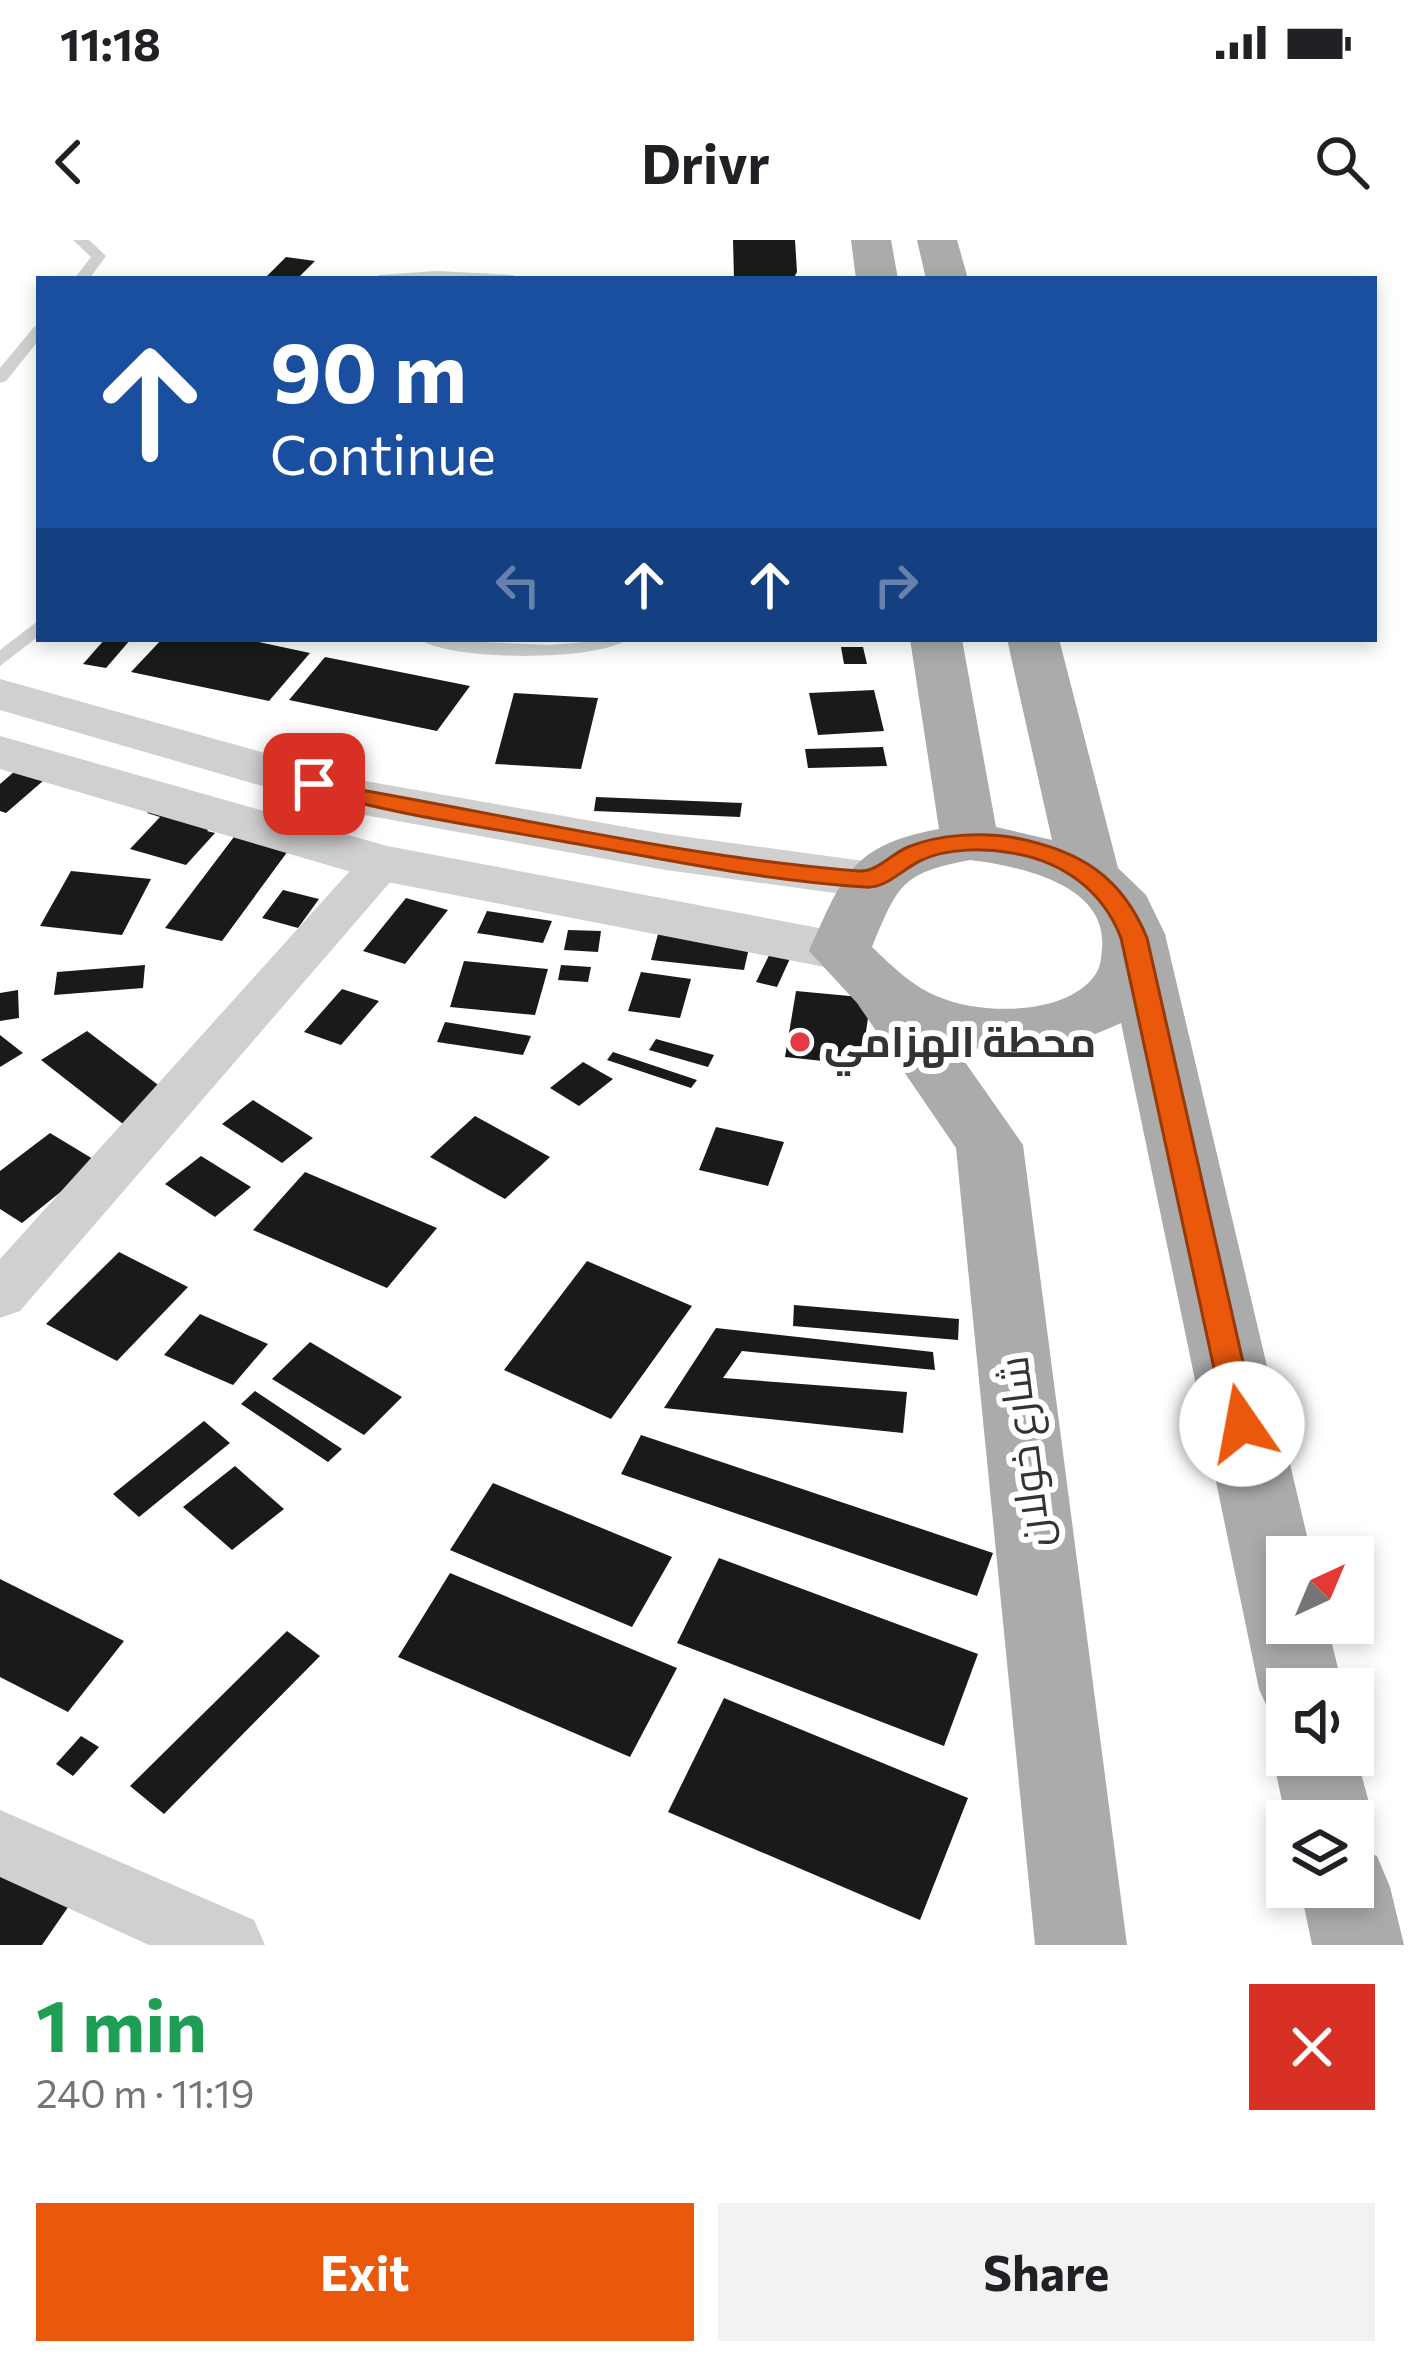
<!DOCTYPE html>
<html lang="en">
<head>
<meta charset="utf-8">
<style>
  body { margin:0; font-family:Commissioner,Cairo,sans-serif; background:#f2f2f2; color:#202124; height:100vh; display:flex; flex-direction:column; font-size:45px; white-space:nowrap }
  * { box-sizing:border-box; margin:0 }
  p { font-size:39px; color:#757577 }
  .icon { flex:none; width:66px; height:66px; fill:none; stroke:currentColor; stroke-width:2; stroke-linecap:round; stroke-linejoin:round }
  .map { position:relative; height:1705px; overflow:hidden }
  .sheet { display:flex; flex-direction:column; background:#fff; flex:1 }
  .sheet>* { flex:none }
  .hud { position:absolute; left:36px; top:36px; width:1341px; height:366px; border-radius:0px; box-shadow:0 6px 18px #0003; background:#1a4fa0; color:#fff; overflow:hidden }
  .needle { width:78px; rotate:44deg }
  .buttons { position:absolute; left:1266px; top:1296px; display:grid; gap:24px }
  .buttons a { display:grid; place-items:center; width:108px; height:108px; border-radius:0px; background:#fff; box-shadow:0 6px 18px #0003; font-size:60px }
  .pin { position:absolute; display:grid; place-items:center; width:102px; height:102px; color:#fff; margin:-51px; border-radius:24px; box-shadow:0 6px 18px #0006 }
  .me { position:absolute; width:132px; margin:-66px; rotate:348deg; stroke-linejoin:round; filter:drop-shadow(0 0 9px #0008) }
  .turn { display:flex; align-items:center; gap:42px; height:252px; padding:0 36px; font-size:54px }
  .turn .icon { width:156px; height:156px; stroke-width:2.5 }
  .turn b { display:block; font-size:84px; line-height:102px }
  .lanes { display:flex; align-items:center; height:114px; padding:0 36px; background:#0003; justify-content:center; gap:60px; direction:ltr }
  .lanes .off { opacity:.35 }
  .round { display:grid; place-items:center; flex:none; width:126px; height:126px; border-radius:0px; background:#f2f2f2 }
  .overview { display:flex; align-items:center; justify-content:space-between; height:204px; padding:0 36px }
  h1 { font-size:72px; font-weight:700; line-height:90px; color:#1e9e55 }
  .primary-button { display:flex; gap:24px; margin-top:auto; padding:24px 36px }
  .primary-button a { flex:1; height:138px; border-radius:0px; background:#ea580c; color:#fff; font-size:48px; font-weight:700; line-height:138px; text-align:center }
  .primary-button a+a { background:#f2f2f2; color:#202124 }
  .status { display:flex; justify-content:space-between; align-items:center; height:84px; padding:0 60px; background:#fff; direction:ltr }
  .status svg { height:33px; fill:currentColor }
  header { display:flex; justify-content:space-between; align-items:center; height:156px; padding:0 36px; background:#fff; font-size:54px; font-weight:700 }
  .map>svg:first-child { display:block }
  .building { fill:#1a1a1a }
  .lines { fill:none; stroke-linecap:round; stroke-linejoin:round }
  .service { fill:#d0d0d0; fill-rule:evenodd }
  .minor { fill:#d0d0d0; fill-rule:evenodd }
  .tertiary { fill:#d0d0d0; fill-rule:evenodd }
  .primary { fill:#ababab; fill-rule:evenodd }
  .route { fill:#ea580c; stroke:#983908; stroke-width:3 }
  .poi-dot { fill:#e63946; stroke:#fff; stroke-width:4.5 }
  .labels { text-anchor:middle; stroke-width:12; stroke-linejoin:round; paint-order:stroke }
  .poi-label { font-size:42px; font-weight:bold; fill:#333; stroke:#fff; text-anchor:start }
  .street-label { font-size:42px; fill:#333; stroke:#fff }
</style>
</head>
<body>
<div class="status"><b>11:18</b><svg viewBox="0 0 49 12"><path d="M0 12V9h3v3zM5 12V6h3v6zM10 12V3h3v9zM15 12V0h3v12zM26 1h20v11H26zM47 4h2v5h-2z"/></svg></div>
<header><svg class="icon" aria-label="back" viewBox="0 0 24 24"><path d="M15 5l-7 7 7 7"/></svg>Drivr<svg class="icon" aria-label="search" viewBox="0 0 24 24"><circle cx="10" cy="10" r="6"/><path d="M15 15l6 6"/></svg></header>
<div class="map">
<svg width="1411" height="1705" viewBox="0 0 1411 1705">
  <rect width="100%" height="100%" fill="#fff"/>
  <g class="building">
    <polygon points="733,0 795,0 797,32 793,39 734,39"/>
    <polygon points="286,17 315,21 297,39 264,39"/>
    <polygon points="105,399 131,399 106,428 83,424"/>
    <polygon points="162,399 244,399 310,413 269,461 131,432"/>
    <polygon points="841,407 863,407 867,424 844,424"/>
    <polygon points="325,417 470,446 437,491 289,460"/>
    <polygon points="874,450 884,491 818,495 809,453"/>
    <polygon points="514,453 598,458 581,529 495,524"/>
    <polygon points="883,507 887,526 808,528 805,509"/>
    <polygon points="30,518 58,528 6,573 0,571 0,544"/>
    <polygon points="169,553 227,573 207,591 215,593 186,625 130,609 160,577 147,573"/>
    <polygon points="596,557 742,563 740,577 594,571"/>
    <polygon points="243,585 299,596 222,701 165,688"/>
    <polygon points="71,631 151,639 122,695 40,686"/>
    <polygon points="283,650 319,659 298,688 262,678"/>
    <polygon points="406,658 448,670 405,724 363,711"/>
    <polygon points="487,671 552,681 543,703 477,693"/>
    <polygon points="664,672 755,681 744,730 651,720"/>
    <polygon points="568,690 601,691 598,712 564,710"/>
    <polygon points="773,707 793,712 777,747 756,742"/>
    <polygon points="464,721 548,729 535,775 450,767"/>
    <polygon points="145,725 143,748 54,755 57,732"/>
    <polygon points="561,725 591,727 588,742 558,740"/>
    <polygon points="641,732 691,739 680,778 628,771"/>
    <polygon points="342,749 379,761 341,805 304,792"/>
    <polygon points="18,750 19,778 0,781 0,753"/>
    <polygon points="796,751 871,758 861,825 785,817"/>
    <polygon points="445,782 531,796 523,815 437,802"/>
    <polygon points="87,791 178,860 132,891 41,820"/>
    <polygon points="0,795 23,813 0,827"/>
    <polygon points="656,799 714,815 708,827 649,810"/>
    <polygon points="613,812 697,840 691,848 607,820"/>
    <polygon points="583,822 613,839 579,866 550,848"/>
    <polygon points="253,860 313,898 282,923 222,884"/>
    <polygon points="475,876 550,917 505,959 430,917"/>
    <polygon points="716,887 784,902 768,946 699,930"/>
    <polygon points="50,893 98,922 22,983 0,969 0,931"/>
    <polygon points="201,916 251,947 215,977 165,944"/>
    <polygon points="305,932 437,988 387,1048 253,990"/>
    <polygon points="119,1012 188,1047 117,1121 46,1084"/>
    <polygon points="587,1021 692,1066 611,1179 504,1130"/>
    <polygon points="794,1065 959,1079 958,1100 793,1086"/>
    <polygon points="200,1074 268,1104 233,1145 164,1115"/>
    <polygon points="716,1088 933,1112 935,1130 742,1111 723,1138 907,1152 903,1193 664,1168"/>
    <polygon points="310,1102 402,1157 364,1195 272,1139"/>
    <polygon points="255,1151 342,1209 328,1222 241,1164"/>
    <polygon points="204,1181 230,1203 139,1277 113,1254"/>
    <polygon points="641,1195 993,1313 977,1356 621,1234"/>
    <polygon points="235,1226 284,1269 232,1310 183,1267"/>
    <polygon points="493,1243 672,1317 632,1387 450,1310"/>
    <polygon points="719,1318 978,1414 944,1506 677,1403"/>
    <polygon points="450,1333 677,1428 630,1517 398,1417"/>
    <polygon points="0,1339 124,1401 68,1472 0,1437"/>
    <polygon points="287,1391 320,1416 164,1574 130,1546"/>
    <polygon points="724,1458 968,1558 920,1680 668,1572"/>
    <polygon points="81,1496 99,1507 73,1536 56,1524"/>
    <polygon points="0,1604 84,1644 42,1705 0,1705"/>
  </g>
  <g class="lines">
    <g class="service">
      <polygon points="73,0 89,0 106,16 89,39 74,39 91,17"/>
      <polygon points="437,31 513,35 520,39 372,39 379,35"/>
      <polygon points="39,85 39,100 6,141 0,143 0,128 34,87"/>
      <polygon points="39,380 39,396 0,426 0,410"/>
      <path d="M419,399L548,405L628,399C596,422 450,421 419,399Z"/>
    </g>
    <g class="minor">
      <polygon points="382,609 398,613 405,623 398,633 20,1071 0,1078 0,1019 366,613"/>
      <polygon points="0,1570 254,1680 265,1705 149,1705 0,1637"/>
    </g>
    <g class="tertiary">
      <polygon points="0,439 365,541 666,594 871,622 891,627 899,640 891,653 871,658 666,630 359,574 0,470"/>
      <polygon points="0,496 387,606 840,692 861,697 869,711 861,725 840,730 382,641 0,529"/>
    </g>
    <g class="primary">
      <polygon points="851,0 891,0 898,39 856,39"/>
      <polygon points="917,0 957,0 968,39 926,39"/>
      <path d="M910,399H962L996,587L1052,600L1007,399H1059L1118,628L1146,655L1165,694L1312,1317H1287V1383H1327L1343,1449H1287V1482L1271,1476L1259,1449L1121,783C1067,809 1012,816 953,805L1023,905L1127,1705H1035L956,908L857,763L809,711C843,636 851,605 939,589ZM970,620C1019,626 1108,644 1102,708C1101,718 1101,727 1095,735C1066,776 981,775 939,757C913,747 892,726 872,707C898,646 900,633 970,620Z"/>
      <polygon points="1287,1486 1287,1515 1353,1515 1353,1504 1374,1581 1361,1610 1377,1616 1390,1647 1404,1705 1312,1705 1300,1647 1353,1647 1353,1581 1287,1584 1272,1515"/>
    </g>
  </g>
  <path class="route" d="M314,537L361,550C526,579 693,618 859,631C877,632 891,614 908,607C939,594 983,592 1016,598C1081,611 1122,637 1147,698L1257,1184L1253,1193L1242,1197L1231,1193L1226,1184L1121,698C1103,651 1063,621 1012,613C984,608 948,608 922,620C903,628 887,649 865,647C766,641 664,619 566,602C479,586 391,574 306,549L302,544Z"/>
  <circle class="poi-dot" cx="800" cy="802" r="12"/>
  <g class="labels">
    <g class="poi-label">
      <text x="824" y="817">محطة الهزامي</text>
    </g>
    <g class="street-label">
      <text transform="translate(1024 1212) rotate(-97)" y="15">شارع خولان</text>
    </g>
  </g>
</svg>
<div class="buttons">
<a><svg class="needle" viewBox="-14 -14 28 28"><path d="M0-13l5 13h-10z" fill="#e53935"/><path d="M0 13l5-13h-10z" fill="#757577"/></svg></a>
<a><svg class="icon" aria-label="sound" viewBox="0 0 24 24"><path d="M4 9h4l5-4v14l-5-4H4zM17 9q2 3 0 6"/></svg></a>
<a><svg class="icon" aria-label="layers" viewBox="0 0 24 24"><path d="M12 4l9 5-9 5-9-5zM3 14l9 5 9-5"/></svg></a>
</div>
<div class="pin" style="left:314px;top:544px;background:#d93025"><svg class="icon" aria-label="arrive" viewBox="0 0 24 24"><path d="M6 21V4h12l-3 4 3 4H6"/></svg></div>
<svg class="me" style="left:1242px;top:1184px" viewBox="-20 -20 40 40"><circle r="19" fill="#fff"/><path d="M0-13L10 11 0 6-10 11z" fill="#ea580c"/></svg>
<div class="hud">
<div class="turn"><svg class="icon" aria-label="ahead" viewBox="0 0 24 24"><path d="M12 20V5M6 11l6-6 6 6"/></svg><div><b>90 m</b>Continue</div></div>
<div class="lanes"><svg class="icon off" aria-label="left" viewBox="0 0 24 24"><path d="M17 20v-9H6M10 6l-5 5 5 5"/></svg><svg class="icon" aria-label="ahead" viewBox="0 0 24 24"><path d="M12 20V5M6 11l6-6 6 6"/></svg><svg class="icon" aria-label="ahead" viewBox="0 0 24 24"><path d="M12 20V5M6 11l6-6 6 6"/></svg><svg class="icon off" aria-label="right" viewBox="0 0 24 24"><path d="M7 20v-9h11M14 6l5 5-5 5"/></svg></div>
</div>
</div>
<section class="sheet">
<div class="overview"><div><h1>1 min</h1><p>240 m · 11:19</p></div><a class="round" style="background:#d93025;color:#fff"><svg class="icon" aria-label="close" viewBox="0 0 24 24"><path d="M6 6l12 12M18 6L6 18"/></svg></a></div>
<div class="primary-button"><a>Exit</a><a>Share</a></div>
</section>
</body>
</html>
